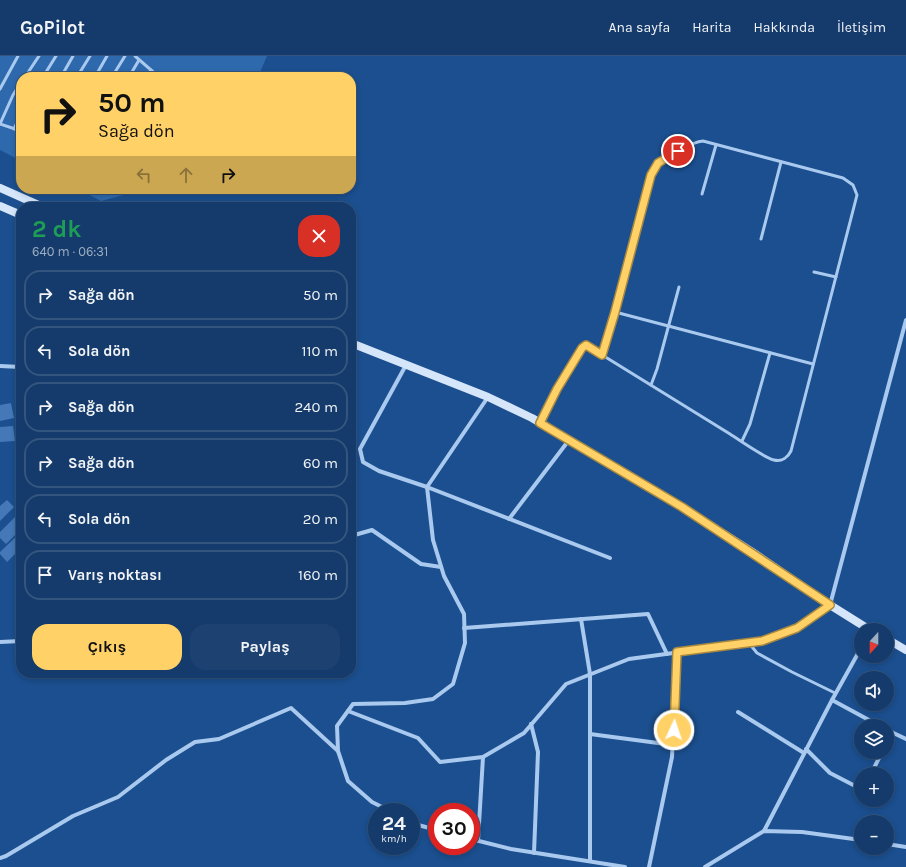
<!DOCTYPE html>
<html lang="tr">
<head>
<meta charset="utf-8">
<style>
  body { margin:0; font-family:Karla,sans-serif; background:#1d4271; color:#f1f3f6; height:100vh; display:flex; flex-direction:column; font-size:15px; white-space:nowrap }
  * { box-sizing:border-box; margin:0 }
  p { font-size:13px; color:#9dadc1 }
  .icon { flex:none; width:22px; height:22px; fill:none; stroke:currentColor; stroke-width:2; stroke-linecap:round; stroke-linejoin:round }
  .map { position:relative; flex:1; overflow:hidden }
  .panel { position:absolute; left:16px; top:146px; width:340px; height:476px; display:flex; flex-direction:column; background:#143b6b; border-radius:16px; box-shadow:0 2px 6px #0003,0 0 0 1px #33557e }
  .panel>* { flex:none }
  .top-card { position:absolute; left:16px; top:16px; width:340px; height:122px; border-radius:16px; box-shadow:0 2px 6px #0003,0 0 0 1px #33557e; background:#ffd166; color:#111; overflow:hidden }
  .needle { width:26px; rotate:201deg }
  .buttons { position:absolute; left:854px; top:567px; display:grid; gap:8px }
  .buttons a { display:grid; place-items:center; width:40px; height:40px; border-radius:50%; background:#143b6b; box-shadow:0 2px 6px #0003,0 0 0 1px #33557e; font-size:20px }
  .speed { position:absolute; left:368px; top:747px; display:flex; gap:8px; font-size:20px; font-weight:700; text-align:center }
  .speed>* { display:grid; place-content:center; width:52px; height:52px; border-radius:50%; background:#143b6b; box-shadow:0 2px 6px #0003,0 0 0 1px #33557e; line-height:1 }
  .speed small { font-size:10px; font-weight:400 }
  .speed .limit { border:6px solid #d22; background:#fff; color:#111 }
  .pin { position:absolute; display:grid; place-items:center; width:34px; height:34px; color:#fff; margin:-17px; border:2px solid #fff; border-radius:50%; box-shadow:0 1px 4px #0007 }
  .me { position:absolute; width:44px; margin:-22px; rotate:3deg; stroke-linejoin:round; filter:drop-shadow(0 0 3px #0008) }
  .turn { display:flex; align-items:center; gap:14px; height:84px; padding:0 16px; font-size:18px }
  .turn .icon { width:52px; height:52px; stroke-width:2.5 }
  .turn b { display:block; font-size:28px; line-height:34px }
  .lanes { display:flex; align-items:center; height:38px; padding:0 16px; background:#0003; justify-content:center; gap:20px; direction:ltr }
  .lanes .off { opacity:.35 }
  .round { display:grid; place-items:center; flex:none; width:42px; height:42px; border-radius:16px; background:#1d4271 }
  .summary { display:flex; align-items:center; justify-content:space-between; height:68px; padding:0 16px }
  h1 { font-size:24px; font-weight:700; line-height:30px; color:#1e9e55 }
  .cta { display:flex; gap:8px; margin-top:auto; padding:8px 16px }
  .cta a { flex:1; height:46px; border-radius:16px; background:#ffd166; color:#111; font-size:16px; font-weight:700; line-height:46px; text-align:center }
  .cta a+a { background:#1d4271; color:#f1f3f6 }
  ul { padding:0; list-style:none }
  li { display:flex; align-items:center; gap:12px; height:50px; margin:0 8px 6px; padding:0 8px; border:2px solid #33557e; border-radius:16px }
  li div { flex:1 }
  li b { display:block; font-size:15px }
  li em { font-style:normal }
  header { display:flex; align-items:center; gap:24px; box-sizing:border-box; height:56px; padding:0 20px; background:#143b6b; border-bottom:1px solid #33557e }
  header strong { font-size:19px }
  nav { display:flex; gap:22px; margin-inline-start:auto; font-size:14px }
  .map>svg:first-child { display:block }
  .green { fill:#2e69ad }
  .building { fill:#4478b7 }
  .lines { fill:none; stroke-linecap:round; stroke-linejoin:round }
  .lane { stroke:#a9c9ee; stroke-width:3 }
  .street { stroke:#a9c9ee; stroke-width:4 }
  .secondary { stroke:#d6e6fa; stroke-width:8 }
  .route-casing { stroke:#a68842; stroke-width:10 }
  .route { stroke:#ffd166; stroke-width:7 }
</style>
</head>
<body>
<header>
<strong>GoPilot</strong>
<nav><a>Ana sayfa</a><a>Harita</a><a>Hakkında</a><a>İletişim</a></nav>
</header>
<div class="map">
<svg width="906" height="811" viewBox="0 0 906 811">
  <rect width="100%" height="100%" fill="#1b4f8f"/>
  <g class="green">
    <polygon points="0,0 267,0 258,21 21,21 21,105 0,94"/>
    <polygon points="78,133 146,133 101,145"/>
  </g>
  <g class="building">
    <polygon points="11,347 14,362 0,365 0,349"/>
    <polygon points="13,370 15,385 0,386 0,371"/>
    <polygon points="7,444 14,451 0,465 0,450"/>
    <polygon points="21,455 21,473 6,488 0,482 0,476"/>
    <polygon points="21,476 21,492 7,506 0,498 0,496"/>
  </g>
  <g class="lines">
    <g class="lane">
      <polyline points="135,0 159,21"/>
      <polyline points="25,21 39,0"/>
      <polyline points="43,21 56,0"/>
      <polyline points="61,21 73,0"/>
      <polyline points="77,21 90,0"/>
      <polyline points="95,21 107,0"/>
      <polyline points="112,21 125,0"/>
      <polyline points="129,21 139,4"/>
      <polyline points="147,21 151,14"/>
      <polyline points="0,33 18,0"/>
      <polyline points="0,68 13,39 21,26"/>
      <polyline points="0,68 21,75"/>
      <polyline points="14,73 21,58"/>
      <path d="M108,133C117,137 125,139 134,133"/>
      <polyline points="702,138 716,89"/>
      <polyline points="761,183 781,106"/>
      <polyline points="814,216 836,221"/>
      <polyline points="615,256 813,308"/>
      <polyline points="651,329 657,313 679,231"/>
      <path d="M541,365C549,349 573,297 586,289C634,319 682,348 730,378C739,384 765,402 774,404C782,406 788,401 791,395L857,139L853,129L843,122L703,85C692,86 666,100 657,108C654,111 653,115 651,119L615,256L602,299"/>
      <polyline points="742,385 750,368 770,297"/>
      <polyline points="749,587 757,597 792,616 835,637"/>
    </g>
    <g class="street">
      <polyline points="406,309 360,393 363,406 379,415 427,431 610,502"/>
      <polyline points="0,310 21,311"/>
      <polyline points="17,310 21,355"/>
      <polyline points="509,463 569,384"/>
      <polyline points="351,480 372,474 421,508 441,511"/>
      <polyline points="581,563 590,618 590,805"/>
      <polyline points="464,572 648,558 667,598"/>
      <polyline points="0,586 21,585"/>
      <polyline points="832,644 880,670"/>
      <polyline points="348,655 418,682 440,706 483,701 524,677 566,628 629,603 762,585 797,572 830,549 906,264"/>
      <polyline points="738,656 804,697"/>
      <polyline points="531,668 538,696 534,797"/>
      <polyline points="887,674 906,683"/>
      <polyline points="590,678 673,689"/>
      <polyline points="887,687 892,676"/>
      <polyline points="806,693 830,717 861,733"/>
      <polyline points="871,718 882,696"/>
      <polyline points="392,756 372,746 348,725 338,695 337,670 353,648 405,647 433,643 453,628 465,587 464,558 444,520 433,484 427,431 488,341"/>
      <polyline points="411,766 418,769 437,774"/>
      <polyline points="764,775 832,644 861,592"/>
      <polyline points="471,783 511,793 625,811"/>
      <polyline points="478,785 483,701"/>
      <polyline points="887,788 906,791"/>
      <polyline points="0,802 6,800 73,760 118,741 166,704 195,686 219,683 291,652 338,695"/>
      <polyline points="649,811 672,701 677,596"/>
      <polyline points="705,811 764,775 802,776 861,784"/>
    </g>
    <g class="secondary">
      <polyline points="0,132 43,151"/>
      <polyline points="0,150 21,159"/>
      <polyline points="351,287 488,341 532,362 682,451 751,495 830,549 870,574"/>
      <polyline points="887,583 906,594"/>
    </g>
  </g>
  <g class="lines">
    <defs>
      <polyline id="route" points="674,674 677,596 762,585 797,572 830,549 682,451 540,367 557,333 582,292 586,289 602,299 615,256 651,119 658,107 678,95"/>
    </defs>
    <use href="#route" class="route-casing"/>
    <use href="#route" class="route"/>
  </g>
</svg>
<div class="buttons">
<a><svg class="needle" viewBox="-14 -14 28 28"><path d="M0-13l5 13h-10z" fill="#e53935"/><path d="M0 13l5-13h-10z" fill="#9dadc1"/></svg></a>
<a><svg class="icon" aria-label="sound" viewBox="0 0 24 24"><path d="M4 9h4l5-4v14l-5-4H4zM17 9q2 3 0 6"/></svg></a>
<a><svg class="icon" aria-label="layers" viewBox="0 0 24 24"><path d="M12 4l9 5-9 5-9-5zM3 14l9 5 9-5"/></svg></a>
<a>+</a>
<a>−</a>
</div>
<div class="speed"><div>24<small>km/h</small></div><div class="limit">30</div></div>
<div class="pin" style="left:678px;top:95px;background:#d93025"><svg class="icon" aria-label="arrive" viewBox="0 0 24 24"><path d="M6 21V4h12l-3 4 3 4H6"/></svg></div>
<svg class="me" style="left:674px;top:674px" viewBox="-20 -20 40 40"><circle r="17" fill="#ffd166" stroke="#fff" stroke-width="3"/><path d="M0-11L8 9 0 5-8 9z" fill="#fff"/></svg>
<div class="top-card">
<div class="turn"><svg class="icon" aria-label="right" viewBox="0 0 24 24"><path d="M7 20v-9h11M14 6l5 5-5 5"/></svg><div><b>50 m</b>Sağa dön</div></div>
<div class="lanes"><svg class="icon off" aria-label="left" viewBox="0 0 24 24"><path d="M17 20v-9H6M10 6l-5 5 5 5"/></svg><svg class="icon off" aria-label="ahead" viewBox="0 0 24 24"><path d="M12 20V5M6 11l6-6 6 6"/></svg><svg class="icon" aria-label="right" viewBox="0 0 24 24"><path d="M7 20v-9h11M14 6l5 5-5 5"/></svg></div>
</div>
<section class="panel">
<div class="summary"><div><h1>2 dk</h1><p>640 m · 06:31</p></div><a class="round" style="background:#d93025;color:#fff"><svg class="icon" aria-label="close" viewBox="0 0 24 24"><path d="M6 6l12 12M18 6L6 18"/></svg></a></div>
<ul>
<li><svg class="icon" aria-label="right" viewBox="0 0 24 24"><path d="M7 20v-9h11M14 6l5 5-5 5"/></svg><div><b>Sağa dön</b></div><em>50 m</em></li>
<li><svg class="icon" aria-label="left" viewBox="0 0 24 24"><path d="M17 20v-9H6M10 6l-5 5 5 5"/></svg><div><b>Sola dön</b></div><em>110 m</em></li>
<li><svg class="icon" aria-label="right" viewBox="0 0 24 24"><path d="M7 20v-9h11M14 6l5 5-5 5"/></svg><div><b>Sağa dön</b></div><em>240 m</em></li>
<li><svg class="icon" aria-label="right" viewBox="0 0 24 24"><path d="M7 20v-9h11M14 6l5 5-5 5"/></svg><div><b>Sağa dön</b></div><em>60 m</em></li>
<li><svg class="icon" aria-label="left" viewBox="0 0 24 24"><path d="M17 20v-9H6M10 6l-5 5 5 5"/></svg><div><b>Sola dön</b></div><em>20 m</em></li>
<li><svg class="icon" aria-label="arrive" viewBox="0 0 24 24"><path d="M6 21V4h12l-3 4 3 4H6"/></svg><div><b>Varış noktası</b></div><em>160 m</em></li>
</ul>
<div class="cta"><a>Çıkış</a><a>Paylaş</a></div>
</section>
</div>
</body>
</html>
